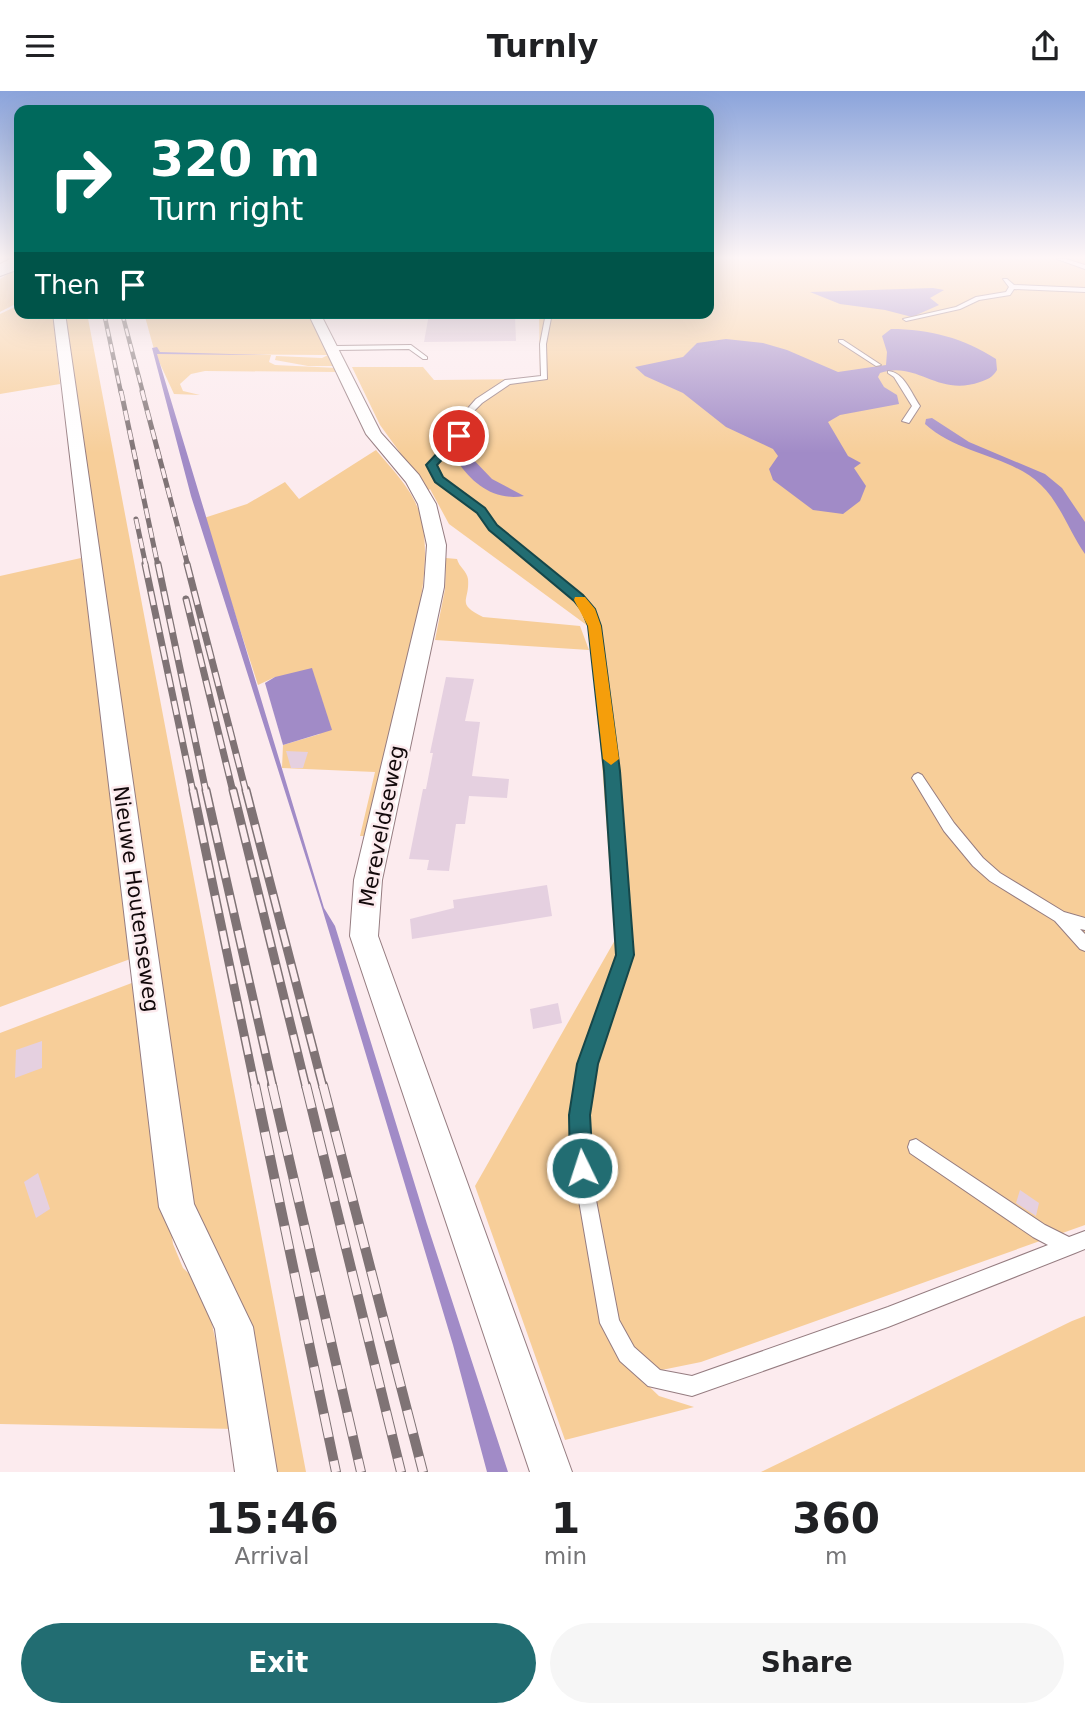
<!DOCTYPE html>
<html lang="en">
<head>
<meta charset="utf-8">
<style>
  body { margin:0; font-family:"DejaVu Sans",sans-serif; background:#f6f6f6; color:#202124; height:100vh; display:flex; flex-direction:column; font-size:26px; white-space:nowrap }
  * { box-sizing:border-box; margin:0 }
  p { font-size:23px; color:#757577 }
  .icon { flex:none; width:38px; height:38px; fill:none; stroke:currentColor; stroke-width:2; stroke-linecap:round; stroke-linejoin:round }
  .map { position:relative; height:1381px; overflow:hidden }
  .side { display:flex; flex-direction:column; background:#fff; flex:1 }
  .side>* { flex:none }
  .top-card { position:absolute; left:14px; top:14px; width:700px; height:214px; border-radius:14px; box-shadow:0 7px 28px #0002; background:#00695c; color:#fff; overflow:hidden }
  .pin { position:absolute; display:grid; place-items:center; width:60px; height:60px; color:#fff; margin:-30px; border:4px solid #fff; border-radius:50%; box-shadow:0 2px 7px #0007 }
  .me { position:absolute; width:77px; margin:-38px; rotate:356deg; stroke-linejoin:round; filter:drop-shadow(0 0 5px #0008) }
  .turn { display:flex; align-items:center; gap:24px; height:147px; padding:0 21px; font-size:32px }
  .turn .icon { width:91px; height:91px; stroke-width:2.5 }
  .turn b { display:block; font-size:49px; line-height:60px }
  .then { display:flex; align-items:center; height:66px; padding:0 21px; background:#0003; gap:14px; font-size:26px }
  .eta { display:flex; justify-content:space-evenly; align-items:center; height:119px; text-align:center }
  .eta b { font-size:42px; font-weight:700; line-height:49px }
  .action { display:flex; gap:14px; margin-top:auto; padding:14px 21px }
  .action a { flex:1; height:80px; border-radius:42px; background:#226d72; color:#fff; font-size:28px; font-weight:700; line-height:80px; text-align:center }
  .action a+a { background:#f6f6f6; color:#202124 }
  header { display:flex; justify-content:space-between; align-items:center; height:91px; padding:0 21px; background:#fff; font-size:32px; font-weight:700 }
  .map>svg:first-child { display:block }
  .green { fill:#f7ce99 }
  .water { fill:#a18bc7 }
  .building { fill:#e5d0e0 }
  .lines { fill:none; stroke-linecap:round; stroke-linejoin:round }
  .service-casing { stroke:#957c80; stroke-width:2 }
  .minor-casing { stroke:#957c80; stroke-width:2 }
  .motorway-casing { stroke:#957c80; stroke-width:2 }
  .service { fill:#fff; fill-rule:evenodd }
  .minor { fill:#fff; fill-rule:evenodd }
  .motorway { fill:#fff; fill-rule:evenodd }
  .rail-far4-casing { stroke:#7f7375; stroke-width:4.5 }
  .rail-far3-casing { stroke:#7f7375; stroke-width:5 }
  .rail-far2-casing { stroke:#7f7375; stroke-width:7 }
  .rail-far1-casing { stroke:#7f7375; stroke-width:9 }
  .rail-casing { stroke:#7f7375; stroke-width:10 }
  .rail-far4 { stroke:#fcebee; stroke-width:2.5; stroke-dasharray:8; stroke-linecap:butt }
  .rail-far3 { stroke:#fcebee; stroke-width:3.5; stroke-dasharray:10; stroke-linecap:butt }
  .rail-far2 { stroke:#fcebee; stroke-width:4.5; stroke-dasharray:14; stroke-linecap:butt }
  .rail-far1 { stroke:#fcebee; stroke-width:6; stroke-dasharray:18; stroke-linecap:butt }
  .rail { stroke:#fcebee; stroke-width:8; stroke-dasharray:24; stroke-linecap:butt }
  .route { fill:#226d72; stroke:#16474a; stroke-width:2 }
  .slow { fill:#f59e0b }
  .labels { text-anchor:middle; stroke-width:5; stroke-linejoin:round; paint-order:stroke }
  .street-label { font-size:21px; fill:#12090b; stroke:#fcebee }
</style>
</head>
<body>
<header><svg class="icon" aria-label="menu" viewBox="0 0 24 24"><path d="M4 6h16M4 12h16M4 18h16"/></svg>Turnly<svg class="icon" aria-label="share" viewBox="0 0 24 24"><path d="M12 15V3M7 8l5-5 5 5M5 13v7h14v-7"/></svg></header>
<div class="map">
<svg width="1085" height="1381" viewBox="0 0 1085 1381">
  <rect width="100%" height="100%" fill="#fcebee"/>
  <g class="green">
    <polygon points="709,168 1085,168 1085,1134 701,1271 637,1284 659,1305 694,1316 565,1349 475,1095 615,849 592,538 449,433 430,398 428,400 380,334 352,276 423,276 434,289 540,288 539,222 709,222"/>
    <polygon points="19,176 19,211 0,221 0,188"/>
    <polygon points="19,214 19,222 53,222 60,293 0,303 0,223"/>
    <polygon points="63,222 87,222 306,1381 269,1381 197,1139 73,299 74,283 70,280"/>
    <polygon points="144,222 311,222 335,275 308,275 275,269 276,265 322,267 328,264 207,263 271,264 269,271 275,274 338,277 339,281 205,280 191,283 180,293 183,300 200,304 174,303 155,262"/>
    <path d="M376,359C391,377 411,397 419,420C437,474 410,556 397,610C386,655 375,700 364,745H360L375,681L282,677L283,654L320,643L275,586L258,594L204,427L247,413L285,391L299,408Z"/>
    <polygon points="81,467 133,867 0,916 0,485"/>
    <path d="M446,467L457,468C459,476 467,480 468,488C470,510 455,512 483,526L580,535L589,559L435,549L445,498Z"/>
    <polygon points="137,890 173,1153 183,1177 204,1197 235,1338 0,1333 0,942"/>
    <polygon points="1085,1225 1085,1381 761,1381 1072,1230"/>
  </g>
  <g class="water">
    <polygon points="933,197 944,199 930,207 939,214 912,226 885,219 840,213 810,201"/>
    <path d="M891,238C929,238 964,247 996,268L997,279C992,287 988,288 980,291C937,306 917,269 880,282L878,286L884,296L897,304L899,313L840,324L828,331L848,365L861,372L854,377L866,395L860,410L843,423L813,419L773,389L769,378L778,365L773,358L726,336L683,302L645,285L635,276L683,266L697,252L726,248L763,252L787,259L838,281L886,274L887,261L882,245Z"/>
    <polygon points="157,256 160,261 269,264 157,263 324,817 335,835 427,1133 508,1381 487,1381 453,1254 322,817 191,405 152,257"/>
    <path d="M932,327L969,351L1045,383L1062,397L1085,431V463C1070,442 1060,412 1041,394C1010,364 959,364 925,333L926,328Z"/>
    <path d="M459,363L469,364L492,388L524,405C494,410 473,393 457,370Z"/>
    <polygon points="312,577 332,639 283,654 265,592 275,586"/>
  </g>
  <g class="building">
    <polygon points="429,223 515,225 516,250 424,251"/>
    <polygon points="446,586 474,588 465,630 480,631 472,685 509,688 507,707 469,705 465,733 456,733 449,780 427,779 429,769 409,768 423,698 426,698 433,662 430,662"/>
    <polygon points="286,660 308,661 303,677 291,677"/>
    <polygon points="547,794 552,825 412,848 410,828 454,817 453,809"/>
    <polygon points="558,912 562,932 533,938 530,918"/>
    <polygon points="42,950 42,977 15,987 16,959"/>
    <polygon points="38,1082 50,1118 36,1127 24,1091"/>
    <polygon points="1020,1099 1039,1112 1036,1125 1016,1112"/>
  </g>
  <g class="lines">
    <defs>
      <g id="service">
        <polygon points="1057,168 1066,168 1085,174 1085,178"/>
        <polygon points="1003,188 1007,188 1014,194 1085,197 1085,201 1014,198 1010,204 979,209 960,218 906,230 903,228 956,216 976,206 1006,201 1009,196"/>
        <polygon points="546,222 552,222 546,253 547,288 510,293 482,312 470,324 456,355 436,374 442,387 484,418 496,434 582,505 593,518 599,535 618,680 632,864 596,973 587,1025 586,1057 619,1229 634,1256 660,1279 692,1285 888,1216 1048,1154 1033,1146 910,1062 908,1056 910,1050 916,1048 1045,1134 1069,1146 1085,1140 1085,1158 1075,1162 888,1236 692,1305 648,1295 620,1270 600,1232 570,1057 571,1025 580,973 618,864 606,680 589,535 583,519 576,509 490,438 478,422 436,390 428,374 450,352 463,323 476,308 505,289 541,285 540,253"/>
        <polygon points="839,249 843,249 881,274 876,275 839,251"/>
        <polygon points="411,254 427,266 427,268 423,268 409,258 336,259 333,257 336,255"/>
        <path d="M888,280C904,281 911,302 920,315L909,332L902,330L912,315L894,286L888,282Z"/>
        <polygon points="918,682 922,684 954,732 983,767 1000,782 1064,821 1085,827 1085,839 1080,838 1085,843 1085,860 1080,858 1055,830 990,790 973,775 944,740 914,690 912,687 914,684"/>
      </g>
      <g id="minor">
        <polygon points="53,222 65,222 194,1113 253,1236 277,1381 235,1381 215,1238 159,1116"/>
        <polygon points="308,222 320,222 381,342 419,384 436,413 446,454 444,496 382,789 378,845 572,1381 530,1381 350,845 354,789 424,496 427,454 418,413 406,391 366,343"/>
      </g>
      <polygon id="motorway" points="10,168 19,168 19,178 0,185 0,173"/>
    </defs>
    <use href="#service" class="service-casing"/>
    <use href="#minor" class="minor-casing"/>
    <use href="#motorway" class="motorway-casing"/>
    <use href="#service" class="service"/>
    <use href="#minor" class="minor"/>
    <use href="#motorway" class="motorway"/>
    <defs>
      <g id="rail-far4">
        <polyline points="104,222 121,302"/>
        <polyline points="122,222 143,302"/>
      </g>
      <g id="rail-far3">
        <polyline points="121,300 158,475"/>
        <polyline points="142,300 188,475"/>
        <polyline points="136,428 146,475"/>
      </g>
      <g id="rail-far2">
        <polyline points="145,473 193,701"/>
        <polyline points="158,473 206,701"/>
        <polyline points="187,473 246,701"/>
        <polyline points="186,508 233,701"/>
      </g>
      <g id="rail-far1">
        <polyline points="193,699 255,996"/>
        <polyline points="206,699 273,996"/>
        <polyline points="233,699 306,996"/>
        <polyline points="246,699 323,996"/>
      </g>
      <g id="rail">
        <polyline points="255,994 336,1381"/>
        <polyline points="272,994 361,1381"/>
        <polyline points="306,994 401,1381"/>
        <polyline points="323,994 423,1381"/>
      </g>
    </defs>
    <use href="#rail-far4" class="rail-far4-casing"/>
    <use href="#rail-far3" class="rail-far3-casing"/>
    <use href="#rail-far2" class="rail-far2-casing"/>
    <use href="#rail-far1" class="rail-far1-casing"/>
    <use href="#rail" class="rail-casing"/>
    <use href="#rail-far4" class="rail-far4"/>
    <use href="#rail-far3" class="rail-far3"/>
    <use href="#rail-far2" class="rail-far2"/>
    <use href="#rail-far1" class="rail-far1"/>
    <use href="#rail" class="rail"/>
  </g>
  <linearGradient id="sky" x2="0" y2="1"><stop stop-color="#8ba4db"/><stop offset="0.46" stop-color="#fef6f7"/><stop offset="1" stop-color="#fef6f7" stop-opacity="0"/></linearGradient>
  <rect width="1085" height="362" fill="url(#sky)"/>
  <polygon class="route" points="455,343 464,345 437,374 443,386 485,417 497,434 583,504 595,518 601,535 620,680 634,864 598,973 590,1024 593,1077 589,1085 582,1088 574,1085 570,1077 569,1024 577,973 616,864 604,680 588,535 582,520 574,510 489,439 477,422 435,391 426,374"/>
  <polygon class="slow" points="575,506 585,506 595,518 601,535 619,668 611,674 603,668 588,535 574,509"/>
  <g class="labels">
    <g class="street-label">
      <text transform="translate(382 735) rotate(-79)" y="7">Mereveldseweg</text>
      <text transform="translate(136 808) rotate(82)" y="7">Nieuwe Houtenseweg</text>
    </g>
  </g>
</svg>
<div class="pin" style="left:459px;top:345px;background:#d93025"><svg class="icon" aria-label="arrive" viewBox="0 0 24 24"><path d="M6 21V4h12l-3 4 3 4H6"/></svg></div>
<svg class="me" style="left:582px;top:1077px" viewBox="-20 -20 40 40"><circle r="17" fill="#226d72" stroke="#fff" stroke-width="3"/><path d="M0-11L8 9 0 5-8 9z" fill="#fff"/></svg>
<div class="top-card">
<div class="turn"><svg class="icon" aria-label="right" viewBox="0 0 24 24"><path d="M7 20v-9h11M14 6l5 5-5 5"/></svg><div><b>320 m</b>Turn right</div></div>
<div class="then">Then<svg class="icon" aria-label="arrive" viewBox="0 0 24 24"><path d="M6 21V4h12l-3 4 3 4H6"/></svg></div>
</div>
</div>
<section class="side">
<div class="eta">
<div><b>15:46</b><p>Arrival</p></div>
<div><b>1</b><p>min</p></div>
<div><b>360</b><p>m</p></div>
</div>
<div class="action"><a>Exit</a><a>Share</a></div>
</section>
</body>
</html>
